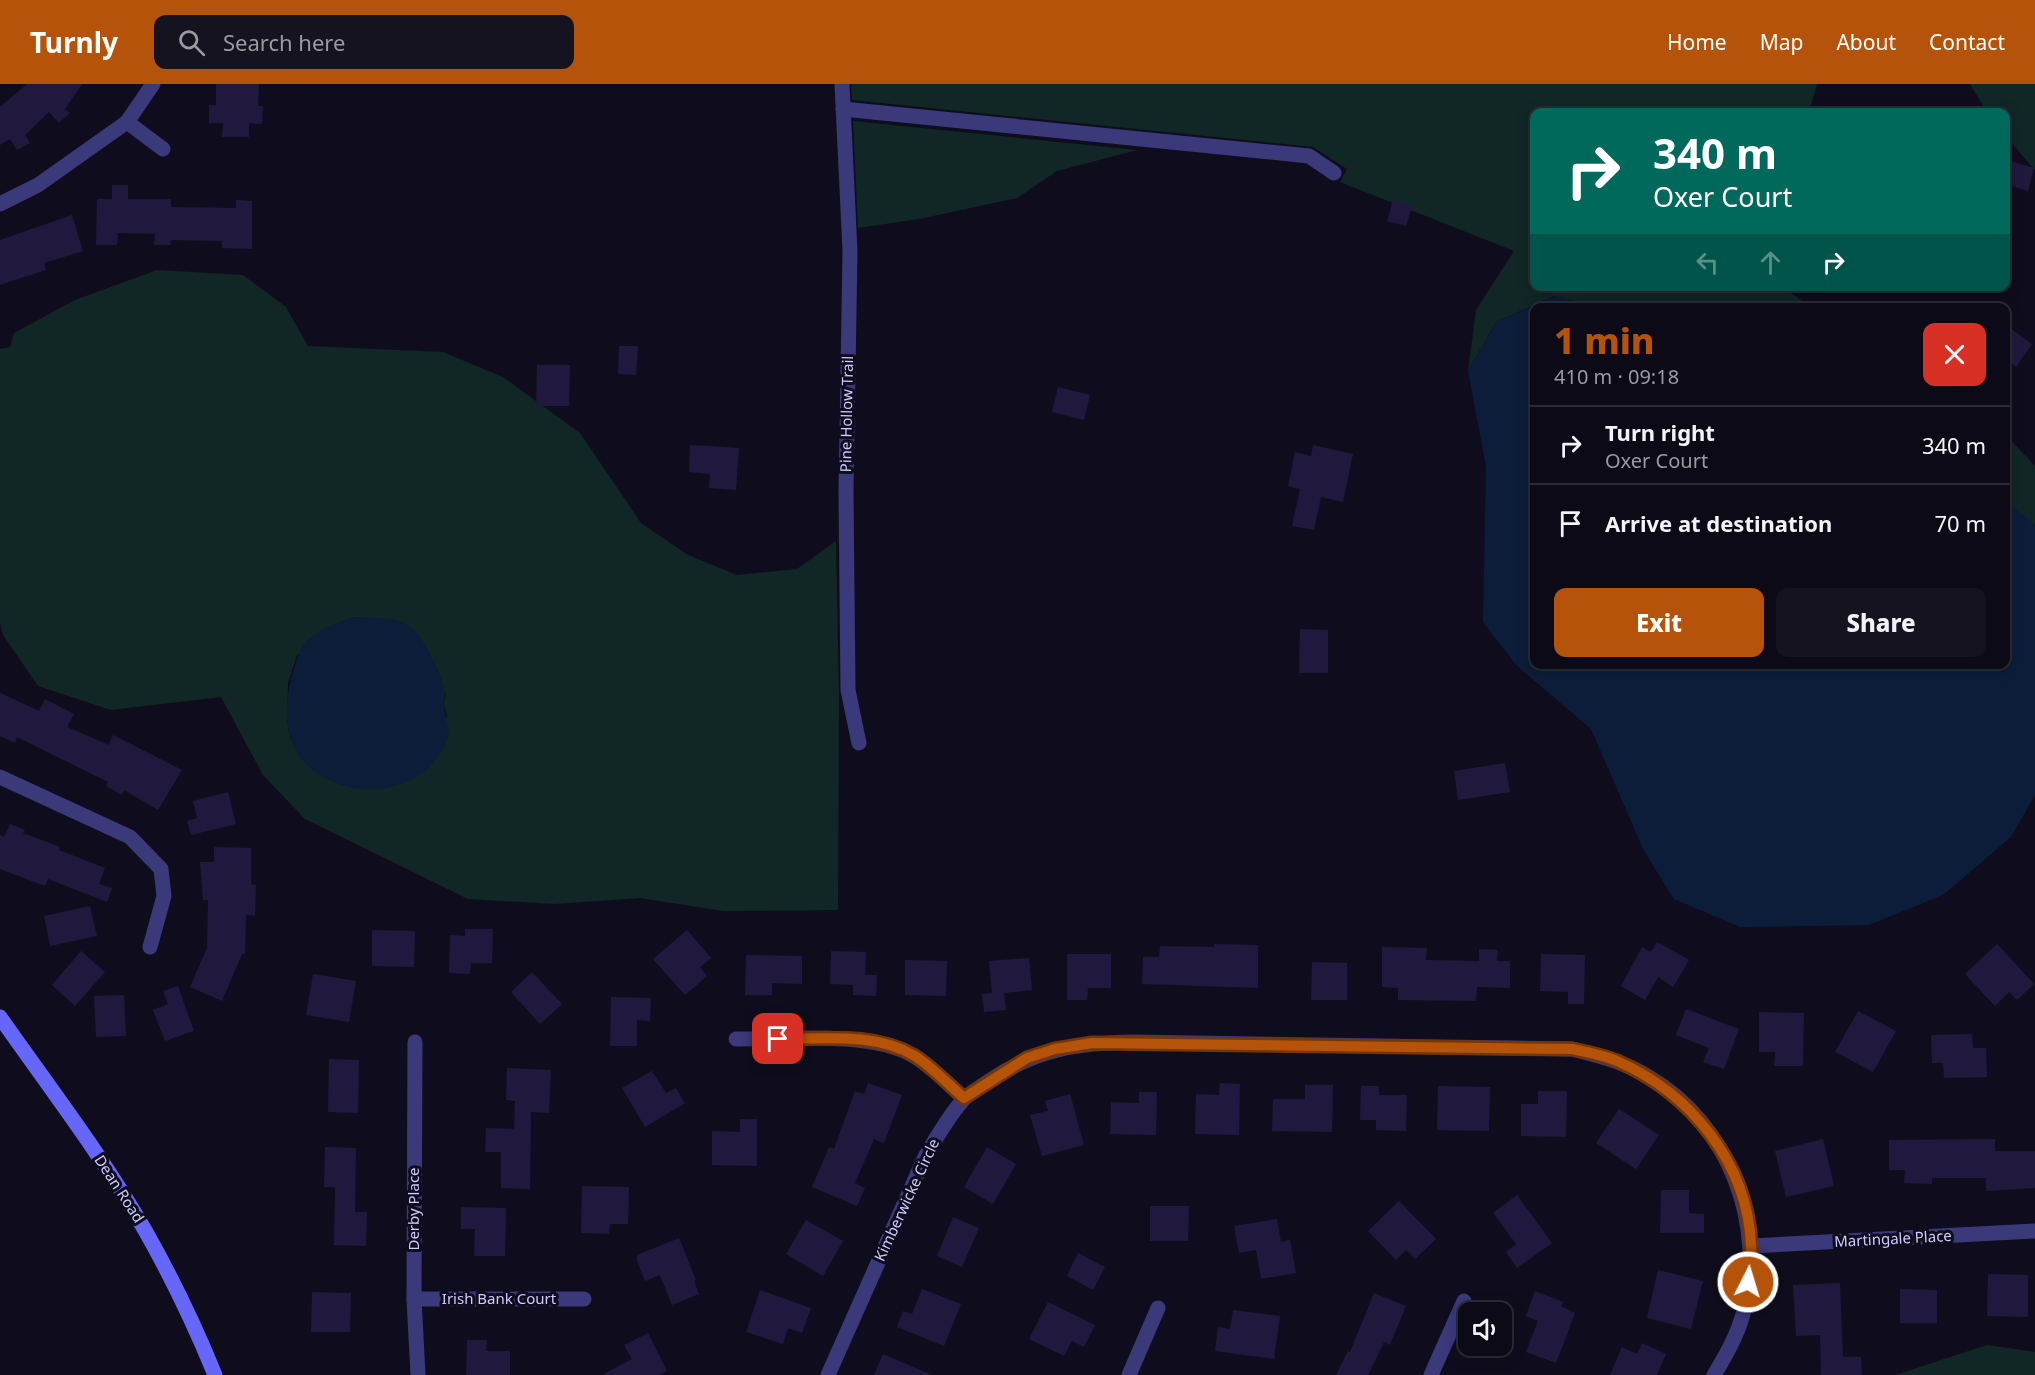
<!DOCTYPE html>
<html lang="en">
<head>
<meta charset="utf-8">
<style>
  body { margin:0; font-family:"Noto Sans",sans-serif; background:#14131f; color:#f1f3f6; height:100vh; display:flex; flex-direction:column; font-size:22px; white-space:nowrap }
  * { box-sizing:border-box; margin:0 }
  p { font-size:20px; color:#9a9aa1 }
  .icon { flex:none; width:33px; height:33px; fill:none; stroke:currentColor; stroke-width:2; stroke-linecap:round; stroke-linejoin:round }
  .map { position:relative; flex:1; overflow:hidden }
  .panel { position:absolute; left:1530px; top:219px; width:480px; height:366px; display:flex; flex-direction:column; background:#0b0a16; border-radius:12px; box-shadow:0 3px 15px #0003,0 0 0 2px #2b2b35 }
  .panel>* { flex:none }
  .hud { position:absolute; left:1530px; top:24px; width:480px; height:183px; border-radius:12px; box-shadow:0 3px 15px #0003,0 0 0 2px #2b2b35; background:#00695c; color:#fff; overflow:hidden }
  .controls { position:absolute; left:1458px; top:1218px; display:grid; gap:12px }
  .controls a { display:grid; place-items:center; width:54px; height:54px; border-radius:12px; background:#0b0a16; box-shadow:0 3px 15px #0003,0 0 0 2px #2b2b35; font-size:30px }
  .pin { position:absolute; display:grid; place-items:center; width:51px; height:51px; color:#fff; margin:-26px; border-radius:12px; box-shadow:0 3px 9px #0006 }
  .me { position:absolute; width:66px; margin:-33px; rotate:5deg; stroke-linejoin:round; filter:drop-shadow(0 0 4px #0008) }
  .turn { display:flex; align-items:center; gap:21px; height:126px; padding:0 24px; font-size:27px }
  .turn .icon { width:78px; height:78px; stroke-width:2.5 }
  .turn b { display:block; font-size:42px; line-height:51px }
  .lanes { display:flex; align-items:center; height:57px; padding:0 24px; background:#0003; justify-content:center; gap:30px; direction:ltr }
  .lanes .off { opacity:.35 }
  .round { display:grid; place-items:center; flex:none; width:63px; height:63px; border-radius:12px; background:#14131f }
  .headline { display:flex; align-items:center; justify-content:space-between; height:102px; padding:0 24px }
  h1 { font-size:36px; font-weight:800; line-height:45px; color:#b45309 }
  .button { display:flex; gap:12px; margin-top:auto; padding:12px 24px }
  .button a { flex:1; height:69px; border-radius:12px; background:#b45309; color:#fff; font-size:24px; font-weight:800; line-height:69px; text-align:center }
  .button a+a { background:#14131f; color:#f1f3f6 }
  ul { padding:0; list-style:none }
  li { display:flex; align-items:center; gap:18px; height:78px; padding:0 24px; border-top:2px solid #2b2b35 }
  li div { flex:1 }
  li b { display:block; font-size:22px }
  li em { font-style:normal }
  header { display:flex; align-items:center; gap:36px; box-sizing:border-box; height:84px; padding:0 30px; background:#b45309; color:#fff }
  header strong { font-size:28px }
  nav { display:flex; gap:33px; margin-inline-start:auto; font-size:21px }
  .search { width:420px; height:54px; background:#14131f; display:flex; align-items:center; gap:15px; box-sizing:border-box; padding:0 21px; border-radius:12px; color:#9a9aa1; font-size:22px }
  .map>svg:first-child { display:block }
  .green { fill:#102725; fill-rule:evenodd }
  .water { fill:#0b1d38 }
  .building { fill:#20193d }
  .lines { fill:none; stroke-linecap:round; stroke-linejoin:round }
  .minor { stroke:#3a397a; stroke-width:15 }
  .secondary { stroke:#6667f9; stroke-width:15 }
  .route-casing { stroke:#753606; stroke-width:15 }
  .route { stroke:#b45309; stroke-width:10 }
  .labels { text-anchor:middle; stroke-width:6; stroke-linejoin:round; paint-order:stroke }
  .street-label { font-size:15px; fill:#cfcbfd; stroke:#0f0d1d }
</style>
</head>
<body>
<header>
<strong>Turnly</strong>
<div class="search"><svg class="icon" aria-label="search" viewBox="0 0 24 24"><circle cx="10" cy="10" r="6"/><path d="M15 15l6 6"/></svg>Search here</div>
<nav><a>Home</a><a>Map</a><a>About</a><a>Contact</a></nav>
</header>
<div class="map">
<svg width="2035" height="1291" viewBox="0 0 2035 1291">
  <rect width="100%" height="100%" fill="#0f0d1d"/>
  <g class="green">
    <polygon points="851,0 1817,0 1809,28 1534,28 1534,202 1782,203 1811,223 1602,224 1554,212 1496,238 1468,287 1476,226 1514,167 1340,98 1347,85 1313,63 852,16"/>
    <polygon points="1970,0 2035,0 2035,86 2006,53 2006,28 1987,28"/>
    <polygon points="853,37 1137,66 1057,87 1017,114 919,135 858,144"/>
    <path d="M157,186L243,191L286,223L308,262L443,268L503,293L580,349L641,439L688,471L737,491L797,485L836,457L839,613L838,826L723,827L640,814L554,820L468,815L305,735L263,691L221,613L111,626L38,602L3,551L0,539V265L10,263L14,249L75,216ZM355,533L364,534L446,610L444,620L447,633L290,654L287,636L288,599L297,571Z"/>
    <polygon points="2006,351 2035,382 2035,441 2006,419"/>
    <polygon points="1987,1261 2035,1268 2035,1291 1895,1291"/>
  </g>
  <g class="water">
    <polygon points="1555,212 1602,223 1534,224 1534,580 2006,580 2006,419 2012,422 2035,441 2035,711 2011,753 1943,811 1869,841 1740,843 1674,815 1644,767 1591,645 1517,582 1483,538 1486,382 1468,287 1496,238"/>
    <path d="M355,533C374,535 396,531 412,544C424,554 443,593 445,608C446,613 443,617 444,622C445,633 451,646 447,657C444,666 438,673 432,680C421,694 397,703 380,705C345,709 299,690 290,652C284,630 287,607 294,585C297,574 299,566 307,557C319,545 339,537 355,533Z"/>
  </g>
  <g class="building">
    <polygon points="27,0 82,0 65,25 70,29 59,39 49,28 25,51 30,59 17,66 10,55 0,61 0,23"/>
    <polygon points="216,0 259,0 258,22 263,22 262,40 249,39 249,53 222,53 223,39 209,39 209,21 216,21"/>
    <polygon points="2006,76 2034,84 2028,107 2006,100"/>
    <polygon points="112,101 128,101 128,115 171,115 171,123 236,124 236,116 252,117 252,165 222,164 222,157 171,156 170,161 154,161 155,150 118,149 117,161 96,161 97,115 112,115"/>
    <polygon points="1393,116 1412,122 1406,142 1387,137"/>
    <polygon points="72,131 83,167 44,179 46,186 0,201 0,156"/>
    <polygon points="2006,241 2032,260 2016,283 2006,275"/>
    <polygon points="619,262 638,262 636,291 618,290"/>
    <polygon points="537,281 570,281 569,322 536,322"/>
    <polygon points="1058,303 1090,311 1084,336 1052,328"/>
    <polygon points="690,361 739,364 736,406 709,404 710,390 689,388"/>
    <polygon points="1313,361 1353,370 1343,418 1321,413 1314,446 1292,442 1300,405 1288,402 1295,368 1311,372"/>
    <polygon points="1300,545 1328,546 1328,589 1299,589"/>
    <polygon points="0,609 39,627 45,615 74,630 67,643 109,661 113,651 182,686 158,726 124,706 122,711 106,702 108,698 17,653 15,659 0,652"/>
    <polygon points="1505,679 1510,708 1458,716 1454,687"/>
    <polygon points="228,708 236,740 191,751 187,737 197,734 193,717"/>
    <polygon points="10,740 25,746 23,749 60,763 59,766 105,784 99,800 112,804 107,818 48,795 45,802 0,785 0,751 4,753"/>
    <polygon points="214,763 251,764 251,800 256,801 255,832 246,831 245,870 242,870 222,917 190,903 207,864 208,816 203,816 200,778 214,778"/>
    <polygon points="90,822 97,852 50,862 44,832"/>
    <polygon points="465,845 493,845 492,879 471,879 470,890 449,889 450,851 465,852"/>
    <polygon points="372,846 415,847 414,883 372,882"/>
    <polygon points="687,846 711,874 700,883 707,892 685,911 653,875"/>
    <polygon points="1657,858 1689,876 1673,903 1658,893 1645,916 1621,902 1642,863 1651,868"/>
    <polygon points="1214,860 1258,861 1258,904 1142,900 1143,873 1159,873 1160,862 1214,863"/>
    <polygon points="1997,860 2034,900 2017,916 2009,908 1995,922 1965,890"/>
    <polygon points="1382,863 1427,864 1426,876 1479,877 1479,865 1498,866 1497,877 1510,877 1510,904 1477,903 1476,917 1398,916 1398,904 1382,903"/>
    <polygon points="81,867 105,888 75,922 52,901"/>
    <polygon points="831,867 866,868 865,891 877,891 876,912 853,911 853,901 830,900"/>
    <polygon points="1067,870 1111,870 1111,904 1088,904 1087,916 1067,916"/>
    <polygon points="1541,870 1585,871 1584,920 1568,920 1568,908 1540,907"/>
    <polygon points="746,871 802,872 802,900 772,899 772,911 745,911"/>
    <polygon points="1029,874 1032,906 1004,909 1006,926 984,928 982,910 992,909 989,877"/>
    <polygon points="905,876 947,877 946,912 905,911"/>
    <polygon points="1312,878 1347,879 1347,916 1311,916"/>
    <polygon points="532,888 562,920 540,940 511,908"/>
    <polygon points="313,890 356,897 349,938 306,931"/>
    <polygon points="178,902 194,947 165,957 153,926 168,920 163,907"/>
    <polygon points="124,911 126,952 96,953 94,912"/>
    <polygon points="611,913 651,914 650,937 637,936 637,962 610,962"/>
    <polygon points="1686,925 1739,945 1724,985 1703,978 1709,964 1676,951"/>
    <polygon points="1858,927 1896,947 1873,988 1835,968"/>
    <polygon points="1759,928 1804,929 1803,982 1774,982 1775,968 1759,968"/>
    <polygon points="1972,950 1973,964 1986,964 1987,993 1944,994 1943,979 1932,979 1931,951"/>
    <polygon points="329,975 359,976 358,1029 328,1028"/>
    <polygon points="507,984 551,986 549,1029 531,1028 530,1105 501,1104 501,1068 485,1068 486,1044 514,1045 515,1017 506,1016"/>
    <polygon points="652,987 666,1009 676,1004 685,1019 645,1043 622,1004"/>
    <polygon points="868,999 902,1011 884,1059 874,1055 855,1099 865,1104 857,1122 812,1103 829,1063 834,1065 855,1007 864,1010"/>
    <polygon points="1220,999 1240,1000 1239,1051 1195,1050 1196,1010 1219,1011"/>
    <polygon points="1305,1001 1333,1001 1332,1048 1272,1047 1273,1015 1305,1015"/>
    <polygon points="1361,1002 1379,1002 1379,1011 1407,1011 1406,1047 1376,1046 1376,1036 1360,1036"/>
    <polygon points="1438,1002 1490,1003 1489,1047 1437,1046"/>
    <polygon points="1538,1007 1567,1007 1566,1053 1521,1052 1521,1020 1538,1020"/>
    <polygon points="1139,1008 1157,1008 1156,1051 1110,1050 1111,1018 1139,1019"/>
    <polygon points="1070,1010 1084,1061 1042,1072 1030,1031 1048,1027 1045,1017"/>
    <polygon points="1619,1025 1659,1051 1636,1085 1596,1059"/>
    <polygon points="740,1035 757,1035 757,1082 712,1081 712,1047 740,1048"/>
    <polygon points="1823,1055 1834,1102 1786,1113 1775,1067"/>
    <polygon points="1995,1055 1995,1067 2035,1067 2035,1104 1986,1107 1986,1094 1932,1094 1932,1100 1904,1099 1905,1086 1889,1086 1889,1056"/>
    <polygon points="325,1063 356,1064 355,1128 367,1128 366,1162 334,1161 335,1103 324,1103"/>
    <polygon points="987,1063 1016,1080 993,1120 964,1103"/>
    <polygon points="582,1102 629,1103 628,1140 610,1140 609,1150 581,1149"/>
    <polygon points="1661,1106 1689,1106 1689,1129 1704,1130 1704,1149 1660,1149"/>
    <polygon points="1517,1111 1552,1159 1517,1184 1506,1168 1516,1160 1493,1129"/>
    <polygon points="1399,1117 1436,1155 1415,1175 1406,1166 1396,1176 1368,1147"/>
    <polygon points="1150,1122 1189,1122 1188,1157 1150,1157"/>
    <polygon points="461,1123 506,1124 505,1172 474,1172 475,1145 461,1145"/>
    <polygon points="953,1133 979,1144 962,1183 937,1172"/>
    <polygon points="1277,1135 1281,1158 1290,1156 1296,1189 1261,1195 1256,1166 1239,1169 1234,1142"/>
    <polygon points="806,1136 843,1157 823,1192 786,1170"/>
    <polygon points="679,1154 696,1196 694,1197 699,1210 672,1221 660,1191 645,1197 637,1177 637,1171"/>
    <polygon points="1078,1169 1105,1183 1093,1206 1067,1192"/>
    <polygon points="1658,1186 1703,1197 1691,1245 1647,1234"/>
    <polygon points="1988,1190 2028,1191 2028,1233 1987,1232"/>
    <polygon points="1840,1199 1843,1273 1861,1273 1862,1291 1821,1291 1820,1251 1796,1252 1793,1201"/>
    <polygon points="922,1205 961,1220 944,1262 897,1243 903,1227 912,1230"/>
    <polygon points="1900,1205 1937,1206 1937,1239 1900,1239"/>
    <polygon points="760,1206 811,1224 802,1249 788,1244 783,1260 746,1248"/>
    <polygon points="1535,1207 1563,1218 1561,1222 1575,1229 1556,1279 1526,1268 1538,1237 1526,1232"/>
    <polygon points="312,1208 351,1209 350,1248 311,1248"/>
    <polygon points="1374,1209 1406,1222 1390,1261 1384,1258 1368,1291 1336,1291 1348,1267 1350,1268"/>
    <polygon points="1048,1218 1095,1241 1084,1263 1072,1257 1064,1272 1029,1255"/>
    <polygon points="1233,1226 1280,1232 1274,1275 1215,1267 1218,1243 1230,1245"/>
    <polygon points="648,1249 667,1287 659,1291 602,1291 632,1275 624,1261"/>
    <polygon points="467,1256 487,1256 486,1267 510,1267 510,1291 466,1291"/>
    <polygon points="1642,1259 1666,1270 1657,1291 1610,1291 1622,1263 1637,1270"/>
    <polygon points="883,1270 932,1291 874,1291"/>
  </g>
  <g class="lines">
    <g class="minor">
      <polyline points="842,0 850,167 846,407 848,606 859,659"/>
      <polyline points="843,25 1309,72 1334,89"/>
      <polyline points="127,38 163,65"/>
      <polyline points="0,120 38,101 127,38 153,0"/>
      <polyline points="0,693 130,753 161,785 164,812 150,863"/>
      <path d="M736,955C785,955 872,947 914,972C932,983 948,1000 964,1014"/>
      <polyline points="415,958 414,1215 418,1291"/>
      <polyline points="1751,1162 2035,1147"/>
      <polyline points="414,1215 584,1215"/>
      <path d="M828,1291L925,1073C936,1054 948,1033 963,1016C970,1008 981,1003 989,997C1036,965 1077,959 1133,958L1572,965C1599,972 1625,978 1649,993C1729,1040 1767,1141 1743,1230C1737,1252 1726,1271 1714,1291"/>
      <polyline points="1129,1291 1158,1224"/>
      <polyline points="1431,1291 1464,1217"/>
    </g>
    <path class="secondary" d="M0,933C49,1003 103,1073 146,1148C172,1194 195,1242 215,1291"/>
  </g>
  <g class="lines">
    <defs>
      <path id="route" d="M778,955C823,955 875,948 915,972C932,983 948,1000 964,1014L1027,974L1055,965L1092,959L1572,965C1587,968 1603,971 1617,977C1690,1009 1748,1079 1751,1162C1752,1174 1749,1186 1748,1198"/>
    </defs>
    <use href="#route" class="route-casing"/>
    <use href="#route" class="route"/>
  </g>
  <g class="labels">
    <g class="street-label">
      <text transform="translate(847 330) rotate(-89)" y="5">Pine Hollow Trail</text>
      <text transform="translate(119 1105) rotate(57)" y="5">Dean Road</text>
      <text transform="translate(907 1116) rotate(-65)" y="5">Kimberwicke Circle</text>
      <text transform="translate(414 1125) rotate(-90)" y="5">Derby Place</text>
      <text transform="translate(1893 1155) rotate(-3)" y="5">Martingale Place</text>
      <text x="499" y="1220">Irish Bank Court</text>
    </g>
  </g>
</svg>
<div class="controls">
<a><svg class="icon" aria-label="sound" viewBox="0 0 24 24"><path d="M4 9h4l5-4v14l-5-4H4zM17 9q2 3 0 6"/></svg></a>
</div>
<div class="pin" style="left:778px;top:955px;background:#d93025"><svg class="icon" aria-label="arrive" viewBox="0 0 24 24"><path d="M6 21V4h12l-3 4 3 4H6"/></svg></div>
<svg class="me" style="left:1748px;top:1198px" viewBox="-20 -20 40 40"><circle r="17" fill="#b45309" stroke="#fff" stroke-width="3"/><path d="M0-11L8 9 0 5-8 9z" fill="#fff"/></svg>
<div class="hud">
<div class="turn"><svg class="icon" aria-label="right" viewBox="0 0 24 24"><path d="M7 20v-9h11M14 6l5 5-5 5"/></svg><div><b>340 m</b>Oxer Court</div></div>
<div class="lanes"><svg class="icon off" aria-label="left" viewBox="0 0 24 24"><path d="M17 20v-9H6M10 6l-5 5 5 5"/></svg><svg class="icon off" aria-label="ahead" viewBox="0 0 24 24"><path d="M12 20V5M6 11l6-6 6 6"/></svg><svg class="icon" aria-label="right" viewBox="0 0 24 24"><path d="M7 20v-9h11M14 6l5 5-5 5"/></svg></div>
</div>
<section class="panel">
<div class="headline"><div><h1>1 min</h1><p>410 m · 09:18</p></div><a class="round" style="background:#d93025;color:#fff"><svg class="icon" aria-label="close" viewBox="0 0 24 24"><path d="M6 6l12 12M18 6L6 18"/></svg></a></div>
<ul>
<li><svg class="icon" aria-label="right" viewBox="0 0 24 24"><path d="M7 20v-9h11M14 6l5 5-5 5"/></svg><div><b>Turn right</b><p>Oxer Court</p></div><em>340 m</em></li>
<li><svg class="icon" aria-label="arrive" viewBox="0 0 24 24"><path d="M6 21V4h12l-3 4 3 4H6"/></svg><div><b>Arrive at destination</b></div><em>70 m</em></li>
</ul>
<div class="button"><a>Exit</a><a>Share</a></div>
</section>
</div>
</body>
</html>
